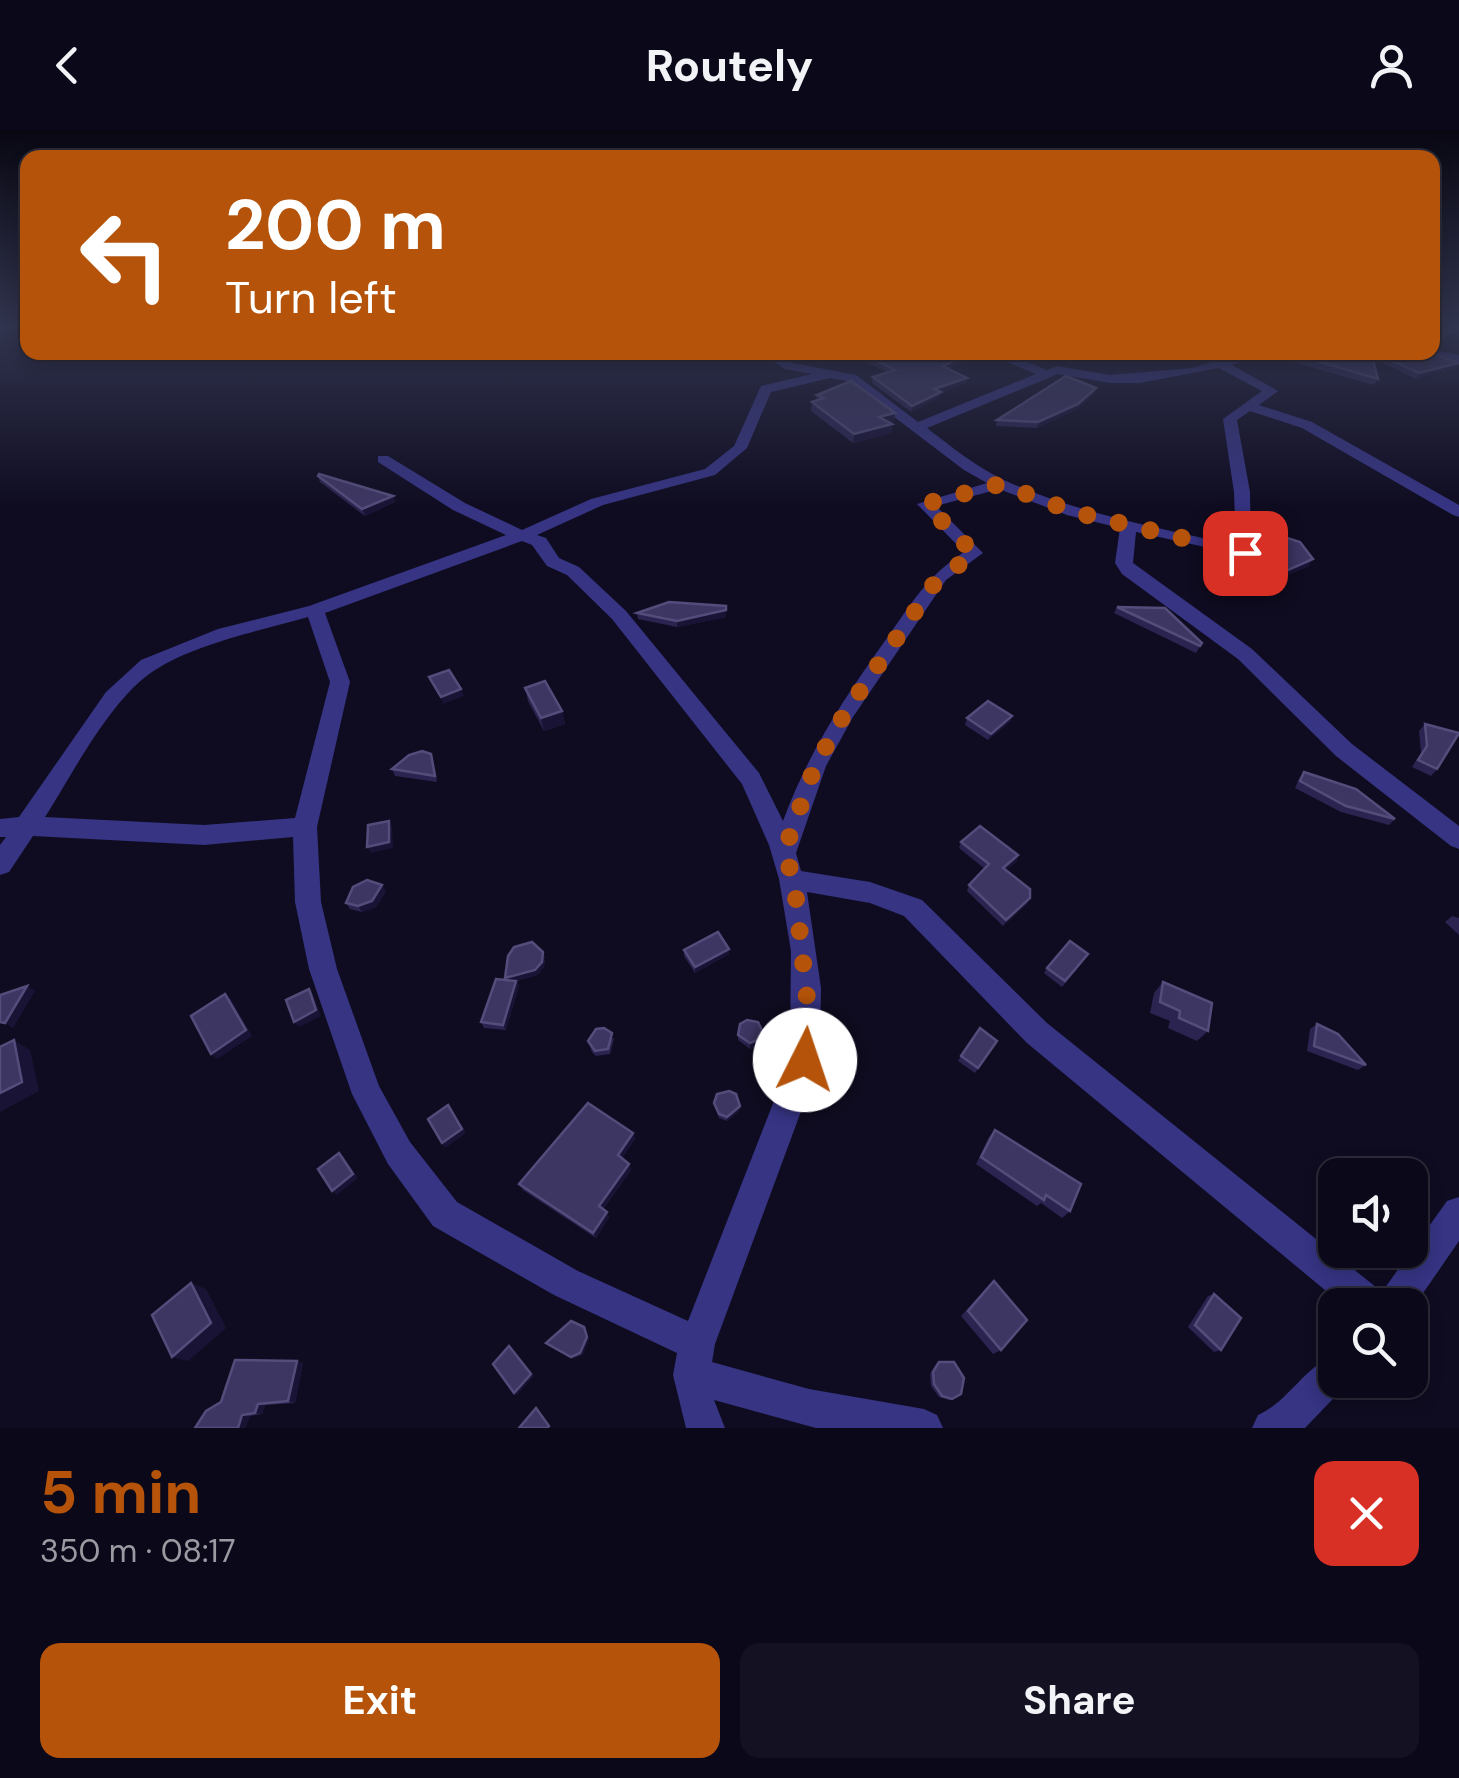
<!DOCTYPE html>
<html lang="en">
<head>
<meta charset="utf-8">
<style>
  body { margin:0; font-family:"DM Sans",sans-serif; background:#141222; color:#f1f3f6; height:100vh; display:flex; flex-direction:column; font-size:38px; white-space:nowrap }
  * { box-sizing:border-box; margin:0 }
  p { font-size:32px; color:#9a9aa2 }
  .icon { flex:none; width:55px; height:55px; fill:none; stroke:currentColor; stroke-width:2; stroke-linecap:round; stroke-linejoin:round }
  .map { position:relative; height:1298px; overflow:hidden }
  .panel { display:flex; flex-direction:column; background:#0b0919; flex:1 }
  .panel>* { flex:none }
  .banner { position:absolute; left:20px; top:20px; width:1420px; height:210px; border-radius:20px; box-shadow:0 5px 15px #0003,0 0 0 2px #2b2a38; background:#b45309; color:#fff; overflow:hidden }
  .fabs { position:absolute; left:1318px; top:1028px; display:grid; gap:20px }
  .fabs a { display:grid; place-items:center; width:110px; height:110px; border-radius:20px; background:#0b0919; box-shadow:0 5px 15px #0003,0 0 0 2px #2b2a38; font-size:50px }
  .pin { position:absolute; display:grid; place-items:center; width:85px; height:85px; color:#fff; margin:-42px; border-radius:20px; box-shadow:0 5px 15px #0006 }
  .me { position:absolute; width:110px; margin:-55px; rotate:4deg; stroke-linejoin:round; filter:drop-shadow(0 0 8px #0008) }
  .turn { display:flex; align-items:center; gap:35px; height:210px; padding:0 40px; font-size:45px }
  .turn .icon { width:130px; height:130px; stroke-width:2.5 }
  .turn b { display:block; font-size:70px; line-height:85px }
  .round { display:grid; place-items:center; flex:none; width:105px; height:105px; border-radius:20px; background:#141222 }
  .summary { display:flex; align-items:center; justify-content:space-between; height:170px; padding:0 40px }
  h1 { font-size:60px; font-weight:700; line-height:75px; color:#b45309 }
  .button { display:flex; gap:20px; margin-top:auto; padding:20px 40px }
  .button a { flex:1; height:115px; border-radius:20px; background:#b45309; color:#fff; font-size:40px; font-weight:700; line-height:115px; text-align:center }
  .button a+a { background:#141222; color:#f1f3f6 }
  header { display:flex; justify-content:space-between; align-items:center; height:130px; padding:0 40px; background:#0b0919; font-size:45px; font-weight:700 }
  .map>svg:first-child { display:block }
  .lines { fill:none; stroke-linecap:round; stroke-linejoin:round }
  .street { fill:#363483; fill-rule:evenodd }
  .wall { fill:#2b2450 }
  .shaded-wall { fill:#191335 }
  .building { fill:#3d3663; stroke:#544d7b; stroke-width:2.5 }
  .route { stroke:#b45309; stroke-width:18; stroke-dasharray:0 32.4 }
</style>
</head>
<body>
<header><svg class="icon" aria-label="back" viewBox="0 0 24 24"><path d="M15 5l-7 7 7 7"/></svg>Routely<svg class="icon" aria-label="person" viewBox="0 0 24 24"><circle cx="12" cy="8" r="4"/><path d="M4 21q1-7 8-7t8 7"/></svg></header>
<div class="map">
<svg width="1459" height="1298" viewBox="0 0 1459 1298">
  <rect width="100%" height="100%" fill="#0f0c21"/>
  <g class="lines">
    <g class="street">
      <polygon points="1432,220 1459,225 1459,233 1419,222"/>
      <path d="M759,222H775L793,233L856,245L918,292L1036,244L983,222H1002L1047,240L1057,236L1110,245L1192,238L1246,222H1267L1232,235L1278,261L1259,275L1312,292L1459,375V387L1453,385L1302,298L1250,281L1237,290L1250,362L1251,427L1136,402L1133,433L1252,519L1352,614L1459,696V719L1451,716L1336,626L1238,529L1122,444L1115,433L1120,398L1067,385L999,359L936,376L983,423L946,450L853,587L826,636L796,723L801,741L870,752L922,770L1047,893L1382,1162L1447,1071L1459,1067V1111L1410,1182V1175H1343L1027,913L904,786L870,773L807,762L821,858L820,930L715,1214L712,1232L809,1259L924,1279L937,1285L943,1298H816L714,1270L725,1298H686L673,1245L677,1223L554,1165L433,1096L388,1034L352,964L309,839L295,772L293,707L204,715L33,706L9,742L0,745V715L6,707H0V689L19,687L106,562L141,530L218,499L309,476L506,405L453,380L378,332V326H388L465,373L522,400L591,369L705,339L734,316L761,256L812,244L785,239ZM1219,238L1262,261L1223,289L1234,362L1236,416C1159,397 1077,384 1004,350C976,337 952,317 927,298L1058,244L1110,253H1139ZM830,248L847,251L964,340L987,353L917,374L964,422C926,447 912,473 887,508C843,570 810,619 783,691L759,643L626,481L579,437L559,428L546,408L537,405L603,375L715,345L747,318L771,262ZM522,411L532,415L547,436L567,445L612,489L742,654L769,715L779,749L791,821L790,930L688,1191L578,1141L457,1072L410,1012L379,956L337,839L321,772L317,697L350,552L325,483ZM308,487L330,552L295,688L204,695L45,687C74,642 110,569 155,540C195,514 262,500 308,487Z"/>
      <path d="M1335,1225V1250H1351L1305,1298H1252L1258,1285C1288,1272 1304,1237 1335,1225Z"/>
    </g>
  </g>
  <g class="wall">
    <polygon points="1013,222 1056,222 1058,227 1057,232 1033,230"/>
    <polygon points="1289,223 1378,249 1374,255 1293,232 1287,229"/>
    <polygon points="980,224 949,238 966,253 941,262 940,267 911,282 872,253 873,247 887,242 864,231 865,225"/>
    <polygon points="1377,224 1459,232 1459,234 1456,238 1416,249 1374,229"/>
    <polygon points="1094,264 1076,280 1037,298 996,296 997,290"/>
    <polygon points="817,265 895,283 894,291 889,292 892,294 891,303 853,313 811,281 812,272 816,271"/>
    <polygon points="318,346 393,366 395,372 365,386 320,352"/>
    <polygon points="1281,406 1309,436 1282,447 1260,440"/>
    <polygon points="1117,477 1202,513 1196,523 1114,483"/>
    <polygon points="637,483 726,487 677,497 638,489"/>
    <polygon points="525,558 562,581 565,594 544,601 528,571"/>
    <polygon points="1012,586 1010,592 988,610 965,595 967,588"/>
    <polygon points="1425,594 1437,639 1431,646 1412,637 1421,623 1419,601"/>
    <polygon points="433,630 437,652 395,646 392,639"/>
    <polygon points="1304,642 1395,689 1389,695 1341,682 1295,658 1299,649"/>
    <polygon points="961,712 1018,725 1016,732 1006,740 1027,774 1003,796 967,761 969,755 985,739 959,718"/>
    <polygon points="386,761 376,777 362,782 350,779 346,773"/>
    <polygon points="1452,786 1459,788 1459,805 1445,792"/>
    <polygon points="684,820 729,824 695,843 684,826"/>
    <polygon points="543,822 545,828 544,837 537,845 517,851 519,856 506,900 484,898 481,892 505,849"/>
    <polygon points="1084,830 1062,857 1044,843 1047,838"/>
    <polygon points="1163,852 1208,901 1197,911 1168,898 1170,891 1150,883 1154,863"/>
    <polygon points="1317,894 1366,935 1358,940 1307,921 1310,899"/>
    <polygon points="762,900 760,915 750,919 738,910 738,905"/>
    <polygon points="614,908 610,924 596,926 592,922 588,911"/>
    <polygon points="997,911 975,943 958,931 961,926"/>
    <polygon points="714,973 740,976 739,981 727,991 719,988"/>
    <polygon points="995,1000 1070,1081 1062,1088 1041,1073 1037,1076 976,1034 989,1007"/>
    <polygon points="633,1003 635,1009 622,1028 631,1040 603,1079 609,1087 596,1108 523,1060 519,1054"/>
    <polygon points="994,1151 1001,1220 993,1224 961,1186 987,1157"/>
    <polygon points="1214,1164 1221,1220 1214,1222 1188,1197 1208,1166"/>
    <polygon points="939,1232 961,1264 949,1270 939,1267 931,1256 930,1244 936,1234"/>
    <polygon points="303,1233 295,1273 265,1275 262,1284 250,1286 245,1298 221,1272"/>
  </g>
  <g class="shaded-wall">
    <polygon points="1459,200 1459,205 1432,214 1432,210"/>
    <polygon points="972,222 981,222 942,241 943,236"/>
    <polygon points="1459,233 1456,238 1416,249 1419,243"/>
    <polygon points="967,248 966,253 941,262 940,267 911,282 912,276 934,259"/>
    <polygon points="1096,258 1094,264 1076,280 1037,298 1038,292"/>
    <polygon points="895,283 894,291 878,296 879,287"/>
    <polygon points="892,294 891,303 853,313 854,304"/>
    <polygon points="393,366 395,372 365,386 362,379"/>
    <polygon points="1313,429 1309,436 1282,447 1286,441"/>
    <polygon points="726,480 726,487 677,497 677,491"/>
    <polygon points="461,559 464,566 443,574 441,567"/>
    <polygon points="562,581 565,594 544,601 541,588"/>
    <polygon points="1012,586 1010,592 988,610 991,604"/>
    <polygon points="389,691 392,697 393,718 371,723 367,717"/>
    <polygon points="1018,725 1016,732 1001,744 1003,738"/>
    <polygon points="382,755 386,761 376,777 362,782 358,776"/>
    <polygon points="1030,768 1027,774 1003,796 1006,790"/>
    <polygon points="729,819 729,824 695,843 695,837"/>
    <polygon points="543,822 545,828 544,837 537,845 517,851 519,856 506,900 503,895 505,848"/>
    <polygon points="27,856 35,861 13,898 5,893"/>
    <polygon points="309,859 313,864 321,886 299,897 294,892"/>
    <polygon points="225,864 231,869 252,906 217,929 211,924"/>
    <polygon points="760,909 760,915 750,919 750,913"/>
    <polygon points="14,910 30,920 39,961 0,982 0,963"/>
    <polygon points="448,975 466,1003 445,1018 442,1013"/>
    <polygon points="740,976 739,981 727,991 727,987"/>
    <polygon points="633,1003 635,1009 620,1031 618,1025"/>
    <polygon points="339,1023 344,1027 358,1048 337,1065 332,1061"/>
    <polygon points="629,1034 631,1040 601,1081 599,1076"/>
    <polygon points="607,1082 609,1087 596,1108 593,1103"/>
    <polygon points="191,1153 206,1159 226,1198 188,1231 172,1227"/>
    <polygon points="584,1197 589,1209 583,1225 573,1229 571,1227"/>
    <polygon points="509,1216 534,1246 517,1265 514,1263"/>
    <polygon points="297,1231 303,1233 295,1273 288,1271"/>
    <polygon points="258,1274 265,1275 262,1284 255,1283"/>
    <polygon points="242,1285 250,1286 245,1298 238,1298"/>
  </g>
  <g class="building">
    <polygon points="1432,196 1459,196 1459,200 1432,210"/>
    <polygon points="873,222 972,222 943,236 967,248 934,259 941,262 912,276 873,247 895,240 865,225"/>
    <polygon points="1029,222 1056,222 1058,227 1035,225"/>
    <polygon points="1371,222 1378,249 1289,223 1290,222"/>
    <polygon points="1380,222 1429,222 1459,233 1419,243 1377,224"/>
    <polygon points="1066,246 1096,258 1078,274 1038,292 997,290"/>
    <polygon points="851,251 895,283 879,287 892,294 854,304 812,272 824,268 817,265"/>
    <polygon points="319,344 393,366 362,379 318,346"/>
    <polygon points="1281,406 1300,412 1313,429 1286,441 1264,433"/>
    <polygon points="669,472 726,476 726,480 677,491 637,483"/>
    <polygon points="1117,477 1165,478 1202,513 1200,516"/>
    <polygon points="449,540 461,559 441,567 429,547"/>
    <polygon points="545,551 562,581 541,588 525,558"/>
    <polygon points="988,571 1012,586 991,604 967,588"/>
    <polygon points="1425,594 1459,603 1437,639 1418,630 1427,616"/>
    <polygon points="422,621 431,624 435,646 392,639 409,625"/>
    <polygon points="1304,642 1356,659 1395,689 1346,676 1300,651"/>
    <polygon points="389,691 389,712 367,717 368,695"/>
    <polygon points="980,696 1018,725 1003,738 1030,759 1030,768 1006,790 969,755 989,734 961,712"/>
    <polygon points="367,750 382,755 372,771 358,776 346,773 353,757"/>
    <polygon points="718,802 729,819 695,837 684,820"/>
    <polygon points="1070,811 1088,824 1065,851 1047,838"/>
    <polygon points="532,812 543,822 542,832 535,840 505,848 508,826 514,817"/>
    <polygon points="496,849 516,851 503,895 481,892"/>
    <polygon points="1163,852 1212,873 1208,901 1179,888 1180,881 1160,872"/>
    <polygon points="27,856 5,893 0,892 0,865"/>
    <polygon points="309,859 316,880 294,892 286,870"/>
    <polygon points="225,864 246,900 211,924 191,886"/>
    <polygon points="747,890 758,892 762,900 760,909 750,913 738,905 740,894"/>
    <polygon points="1317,894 1338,904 1366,935 1314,916"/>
    <polygon points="604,898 612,903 608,919 595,921 588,911 596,899"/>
    <polygon points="980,898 997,911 978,938 961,926"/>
    <polygon points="14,910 22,952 0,963 0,917"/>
    <polygon points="729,961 736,964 740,976 727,987 719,984 714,973 717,964"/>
    <polygon points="588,973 633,1003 618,1025 629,1034 599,1076 607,1082 593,1103 519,1054"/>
    <polygon points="448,975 462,999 442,1013 428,989"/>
    <polygon points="995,1000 1081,1054 1070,1081 1046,1065 1044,1070 981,1027"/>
    <polygon points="339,1023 353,1044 332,1061 318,1039"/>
    <polygon points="994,1151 1027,1190 1001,1220 968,1181"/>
    <polygon points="191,1153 211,1193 172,1227 152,1185"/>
    <polygon points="1214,1164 1241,1188 1221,1220 1195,1195"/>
    <polygon points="571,1191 584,1197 587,1207 580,1223 571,1227 546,1213"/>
    <polygon points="509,1216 531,1244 514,1263 493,1234"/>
    <polygon points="235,1230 297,1231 288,1271 258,1274 255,1283 242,1285 238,1298 195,1298 206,1281 221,1272"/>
    <polygon points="939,1232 954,1232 964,1248 961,1264 952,1269 942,1266 934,1254 933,1242"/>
    <polygon points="536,1278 549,1296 547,1298 519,1298"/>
  </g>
  <linearGradient id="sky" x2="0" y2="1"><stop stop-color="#080712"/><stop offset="0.52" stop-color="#31344e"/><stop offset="1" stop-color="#31344e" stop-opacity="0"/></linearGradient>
  <rect width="1459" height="378" fill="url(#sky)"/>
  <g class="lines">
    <polyline class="route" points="805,930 809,886 794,750 784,722 815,636 845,583 934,454 974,423 925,374 1000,354 1074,382 1245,423"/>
  </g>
</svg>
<div class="fabs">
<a><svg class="icon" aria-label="sound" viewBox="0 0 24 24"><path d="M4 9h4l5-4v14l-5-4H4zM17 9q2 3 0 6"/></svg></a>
<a><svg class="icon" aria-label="search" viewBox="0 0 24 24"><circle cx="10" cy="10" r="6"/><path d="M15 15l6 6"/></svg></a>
</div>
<div class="pin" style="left:1245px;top:423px;background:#d93025"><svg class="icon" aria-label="arrive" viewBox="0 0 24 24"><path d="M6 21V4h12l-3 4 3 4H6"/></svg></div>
<svg class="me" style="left:805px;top:930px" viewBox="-20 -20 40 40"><circle r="19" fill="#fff"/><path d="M0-13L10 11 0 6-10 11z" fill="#b45309"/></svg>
<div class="banner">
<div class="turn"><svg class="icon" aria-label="left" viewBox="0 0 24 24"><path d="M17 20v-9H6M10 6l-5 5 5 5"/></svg><div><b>200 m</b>Turn left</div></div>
</div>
</div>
<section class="panel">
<div class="summary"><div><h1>5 min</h1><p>350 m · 08:17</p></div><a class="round" style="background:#d93025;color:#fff"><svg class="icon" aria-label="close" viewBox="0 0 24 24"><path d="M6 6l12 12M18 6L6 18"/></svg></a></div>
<div class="button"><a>Exit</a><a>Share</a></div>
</section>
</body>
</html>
